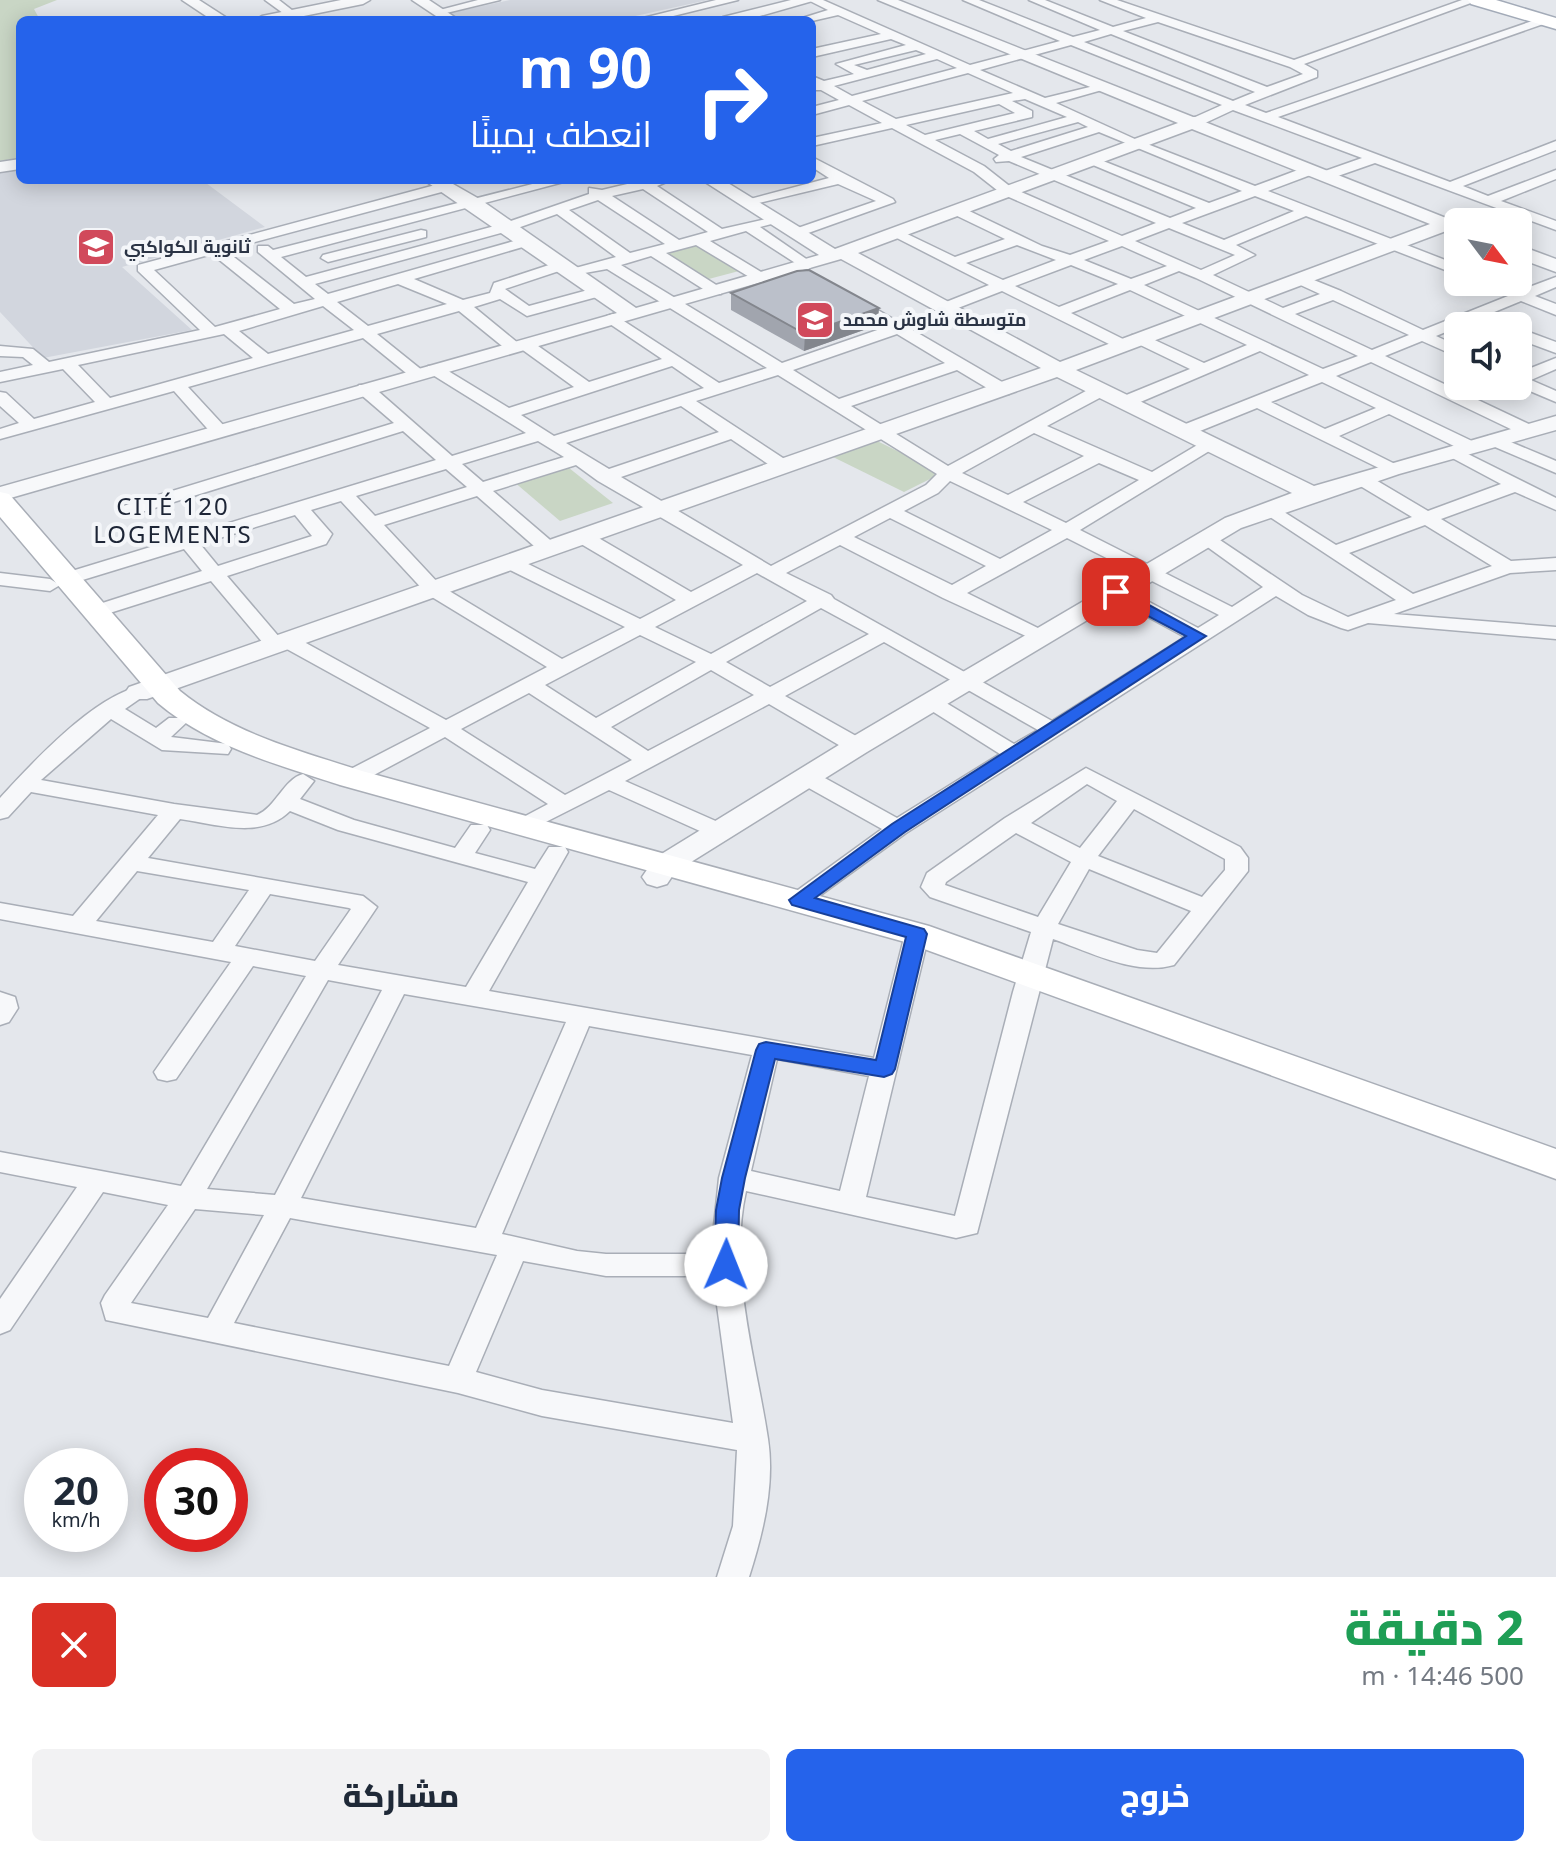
<!DOCTYPE html>
<html lang="ar">
<head>
<meta charset="utf-8">
<style>
  body { margin:0; font-family:"Noto Sans",Cairo,sans-serif; background:#f2f2f3; color:#1f2937; direction:rtl; height:100vh; display:flex; flex-direction:column; font-size:30px; white-space:nowrap }
  * { box-sizing:border-box; margin:0 }
  p { font-size:26px; color:#747a83 }
  .icon { flex:none; width:44px; height:44px; fill:none; stroke:currentColor; stroke-width:2; stroke-linecap:round; stroke-linejoin:round }
  .map { position:relative; height:1577px; overflow:hidden; direction:ltr }
  .details { display:flex; flex-direction:column; background:#fff; flex:1 }
  .details>* { flex:none }
  .hud { position:absolute; left:16px; top:16px; width:800px; height:168px; border-radius:12px; box-shadow:0 4px 20px #0003; direction:rtl; background:#2563eb; color:#fff; overflow:hidden }
  .needle { width:52px; rotate:122deg }
  .fabs { position:absolute; left:1444px; top:208px; display:grid; gap:16px }
  .fabs a { display:grid; place-items:center; width:88px; height:88px; border-radius:12px; background:#fff; box-shadow:0 4px 20px #0003; font-size:40px }
  .speed { position:absolute; left:24px; top:1448px; display:flex; gap:16px; font-size:40px; font-weight:700; text-align:center }
  .speed>* { display:grid; place-content:center; width:104px; height:104px; border-radius:50%; background:#fff; box-shadow:0 4px 20px #0003; line-height:1 }
  .speed small { font-size:20px; font-weight:400 }
  .speed .limit { border:12px solid #d22; background:#fff; color:#111 }
  .pin { position:absolute; display:grid; place-items:center; width:68px; height:68px; color:#fff; margin:-34px; border-radius:16px; box-shadow:0 4px 12px #0006 }
  .me { position:absolute; width:88px; margin:-44px; rotate:1deg; stroke-linejoin:round; filter:drop-shadow(0 0 6px #0008) }
  .turn { display:flex; align-items:center; gap:28px; height:168px; padding:0 32px; font-size:36px }
  .turn .icon { width:104px; height:104px; stroke-width:2.5 }
  .turn b { display:block; font-size:56px; line-height:68px }
  .round { display:grid; place-items:center; flex:none; width:84px; height:84px; border-radius:12px; background:#f2f2f3 }
  .head { display:flex; align-items:center; justify-content:space-between; height:136px; padding:0 32px }
  h1 { font-size:48px; font-weight:800; line-height:60px; color:#1e9e55 }
  .button { display:flex; gap:16px; margin-top:auto; padding:16px 32px }
  .button a { flex:1; height:92px; border-radius:12px; background:#2563eb; color:#fff; font-size:32px; font-weight:800; line-height:92px; text-align:center }
  .button a+a { background:#f2f2f3; color:#1f2937 }
  .map>svg:first-child { display:block }
  .built { fill:#d2d6de }
  .green { fill:#c9d6c5 }
  .lines { fill:none; stroke-linecap:round; stroke-linejoin:round }
  .minor-casing { stroke:#a9aeb7; stroke-width:3 }
  .tertiary-casing { stroke:#a9aeb7; stroke-width:3 }
  .secondary-casing { stroke:#a9aeb7; stroke-width:3 }
  .primary-casing { stroke:#a3abb8; stroke-width:3 }
  .minor { fill:#f7f8fa; fill-rule:evenodd }
  .tertiary { fill:#f7f8fa; fill-rule:evenodd }
  .secondary { fill:#fff; fill-rule:evenodd }
  .primary { fill:#fff; fill-rule:evenodd }
  .wall { fill:#a1a5ae }
  .shaded-wall { fill:#83868d }
  .building { fill:#bbc0ca; stroke:#83868d; stroke-width:2 }
  .route { fill:#2563eb; stroke:#184099; stroke-width:2 }
  .labels { text-anchor:middle; stroke-width:8; stroke-linejoin:round; paint-order:stroke }
  .far-poi-label { font-size:18px; font-weight:bold; fill:#2b3445; stroke:#f4f6f9; text-anchor:start }
  .neighbourhood-label { font-size:24px; letter-spacing:2px; fill:#1d2536; stroke:#f4f6f9 }
</style>
</head>
<body>
<div class="map">
<svg width="1556" height="1577" viewBox="0 0 1556 1577">
  <rect width="100%" height="100%" fill="#e4e7ec"/>
  <g class="built">
    <polygon points="510,0 708,0 617,20 463,20 450,13"/>
    <polygon points="20,167 20,180 202,180 265,227 122,267 192,330 43,358 0,312 0,169"/>
  </g>
  <g class="green">
    <polygon points="0,0 57,0 34,9 40,20 20,20 20,158 0,161"/>
    <polygon points="694,242 739,271 705,280 660,251"/>
    <polygon points="869,437 942,473 904,492 831,456"/>
    <polygon points="564,464 613,503 560,521 513,481"/>
  </g>
  <g class="lines">
    <defs>
      <g id="minor">
        <polygon points="265,0 279,0 297,14 287,16"/>
        <polygon points="478,0 500,0 438,15 432,12"/>
        <polygon points="716,0 738,0 657,20 635,20"/>
        <path d="M808,0H823L970,65L1060,41L963,0H979L1073,37L1100,30L1029,0H1045L1113,27L1146,18L1100,0H1117L1294,60L1462,0H1479L1304,64L1317,71V77L1245,105L1266,113L1541,18H1549V22L1278,117L1450,182L1556,141V150L1463,186L1488,196L1556,170V179L1501,201L1556,221V230L1375,163L1335,177H1325V171L1362,158L1233,110L1203,124H1193V118L1222,105L1071,45L980,70L1045,98L1102,84V90L1056,103L1137,140L1255,186L1303,168H1313V174L1268,191L1458,265V275L1306,216L1236,245L1255,255L1213,275L1283,308L1320,294L1294,282L1291,279L1299,274L1341,291L1423,330L1508,296L1479,282H1500L1521,290L1556,277V287L1535,296L1556,304V315L1521,301L1436,336L1458,346V357L1422,341L1385,356L1533,426L1536,430L1533,434H1521L1371,362L1336,376L1474,442L1477,446L1474,450H1462L1389,414L1339,436L1397,465L1400,469L1397,473L1391,474L1257,408L1190,435H1178L1175,431L1178,427L1309,375L1260,351L1131,406H1119L1117,402L1119,398L1190,369L1132,341V335H1144L1204,363L1247,345L1130,290L1071,313L1127,341V347H1115L1002,291L958,308V313L911,329L1009,386L1011,390L1009,394H997L957,370L851,406L948,466L1095,386H1107L1109,390L1107,394L1047,426L1152,472L1204,441L1210,440L1219,445L1080,530L1232,607L1263,587L1195,538L1204,532L1211,534L1302,595L1348,617L1396,600L1258,509L1267,504L1273,505L1336,545L1412,517L1357,484L1354,480L1357,476H1369L1428,511L1501,484L1441,452L1450,447L1456,448L1556,498V510L1515,492L1441,519L1511,561L1556,558V570L1510,573L1394,614L1556,627V639L1368,623L1348,630L1341,628L1308,615L1276,596L906,833L807,905H791L787,900L791,895L882,829L798,782L795,777L798,772H814L897,818L1000,754L924,706L921,702L924,698H938L1014,744L1038,730L884,642L785,696L865,741L868,746L865,751H849L769,704L625,781L727,826L730,831L727,836H711L609,790L524,833L516,831L513,826L516,821L548,804L445,737L359,783H343L340,778L343,773L430,728L285,648L276,652L269,650L211,581L97,617L87,611L90,607L202,571L184,549L76,582H62L59,578L62,574L436,460L403,431L132,515H120L117,511L120,507L394,423L359,393L357,389L359,385H371L452,456L526,433L428,372V366H440L509,408L574,387L520,348L507,350L459,311L377,334L423,371L425,374L423,377H411L363,338L188,387L225,427L228,431L225,435H213L174,391L0,439V429L19,423L0,406V392L6,393L34,419L95,402L63,369L0,382V372L33,365L23,357L0,356V346L33,349L49,362L200,330L138,271V265L439,184H449V190L225,250L294,304L315,299L258,252V246H268L273,250L548,180H571L281,257L306,277L502,224L589,194V188L602,190L644,180H671L657,186L722,229L779,216V222L760,227L815,265L808,269L803,268L746,231L710,241L766,275V281H756L696,245L666,253L721,288V294H711L651,256L621,265L782,363L886,327L849,305V299H859L900,323L940,309L941,304L989,285L889,234L891,231H901L955,257L1005,239L951,213V207H961L1042,246L1070,255L1109,241L1002,194L974,172L892,128L812,146V138L882,123L849,105L812,115V107L839,100L821,90H813L812,76L824,81L854,74L836,64L906,45L891,39L812,57V49L881,34L838,15L812,21L796,20L828,10ZM1158,22L1290,67L1303,74L1267,87L1123,31ZM1111,34L1255,92L1233,101L1084,42ZM916,50L926,54L867,70L854,65ZM937,59L957,68L852,96L834,86ZM968,73L1013,93L896,119L862,101ZM1025,99L1067,117L988,139L974,131L1032,117V111L1012,101ZM999,104L1015,113L925,135L906,125ZM1078,122L1088,127L1011,151L998,144ZM1099,132L1242,191L1209,203L1093,157L1081,160L1196,208L1170,218L1021,157ZM960,134L999,155L994,159L996,162L1009,161L1156,223L1122,236L1012,188L984,166L935,140ZM643,189L708,232L679,240L612,196ZM1255,196L1294,211L1224,240L1182,223ZM598,200L665,244L630,253L569,210ZM557,214L616,257L568,270V276L607,269L767,368L719,383L613,314L607,316V322L662,359L589,382L531,341L518,343L474,307L500,299L527,316L604,295V289L599,287L529,306L505,289L568,268V262H558L494,283L490,293L463,300L414,279L533,244L535,241L528,237L328,294L315,284L512,230ZM1169,228L1235,255L1201,270L1135,241ZM1017,245L1056,260L1003,280L966,263ZM1122,246L1167,266L1131,279L1084,260ZM212,254L280,309L215,327L154,270ZM1071,265L1118,284L1059,307L1015,286ZM1179,271L1196,278L1358,356L1323,369L1144,285ZM398,284L447,304L368,326L337,302ZM1333,300L1409,335L1372,350L1295,314ZM323,306L354,330L268,354L239,331ZM224,334L253,358L110,398L78,365ZM897,334L945,363L839,399L793,370ZM672,366L704,388L554,436L521,415ZM778,375L937,474L926,485L771,566L621,477L731,439L777,470H789L792,466L789,462L696,401ZM1322,382L1376,408L1325,429L1271,402ZM681,406L719,432L609,469L566,443ZM1034,433L1084,456L1008,495L962,473ZM538,441L564,457L483,482L462,464ZM1099,463L1139,480L1066,523L1023,502ZM576,465L598,481L743,565L691,592L590,533H576L574,537L576,541L676,600L640,619L518,559H504L502,563L504,567L625,627L562,659L441,586L384,525L477,496L542,553H556L558,549L556,545L493,491ZM446,469L467,487L375,516L356,496ZM950,481L1052,530L1000,559L904,511L938,493ZM341,501L427,594L547,667L446,720L295,637L280,638L227,576L326,544L332,534L311,510ZM295,515L312,536L218,566L200,544ZM890,518L986,566L952,585L854,537ZM1425,525L1492,566L1413,594L1349,553ZM1067,538L1219,615L1198,628L1123,588H1109L1106,592L1109,596L1185,637L1052,721L834,599L831,595L786,573L840,545L943,598L1041,643L1048,641L1051,637L1048,633L967,593ZM757,573L807,601L711,654L655,627ZM821,608L869,634L770,687L726,662ZM640,635L696,662L596,718L545,685ZM711,670L754,695L648,751L611,727ZM529,693L632,760L565,795L461,729Z"/>
        <polygon points="812,157 893,199 895,202 797,237 790,233 792,230 876,201 838,184 746,206 739,202 829,178 812,167"/>
        <polygon points="421,230 426,231 426,237 328,262 321,258 323,255"/>
        <polygon points="1518,328 1556,342 1556,353 1518,339"/>
        <polygon points="1556,358 1556,369 1531,380 1556,391 1556,402 1518,386 1518,373"/>
        <polygon points="1494,435 1556,461 1556,473 1488,444 1485,440 1488,436"/>
        <polygon points="0,573 50,579 60,585 50,591 0,585"/>
        <path d="M138,687L148,693L125,709L156,728L169,718H183L187,722L171,737L228,744L231,749L228,754L162,750L111,719L41,780L174,804L257,815C276,807 284,779 303,774L314,781L300,799L354,820L455,848L471,825H487L490,830L475,853L535,869L549,847H565L568,852L489,991L874,1058L905,934L909,928H925L929,934L866,1197L955,1216L1013,992L1031,932L930,897L921,887L927,873L1005,818L1086,768L1240,847L1248,858V871L1174,965C1135,976 1090,952 1053,939L977,1233L956,1238L746,1191C728,1272 756,1359 768,1439C775,1485 763,1533 749,1577H717L733,1526L737,1450L542,1416L458,1393L106,1320L101,1303L105,1295L168,1205L103,1192L10,1330L0,1334V1299L77,1187L0,1172V1152L181,1186L306,976L253,966L176,1079L167,1081L158,1079L154,1072L231,962L0,919V903L73,916L158,815L31,792L8,817L0,819V798C32,763 92,698 138,687ZM1087,784L1117,801L1080,848L1031,823ZM1134,809L1225,859V870L1202,897L1098,856ZM290,811L338,830L528,882L466,987L338,965L377,907L363,896L148,858L180,819C216,824 261,840 290,811ZM1016,833L1071,862L1038,917L945,885L946,882ZM1089,869L1191,911L1157,953L1137,950L1058,924ZM137,871L249,890L213,942L96,921ZM270,894L349,908L351,909L315,961L235,946ZM328,980L382,990L275,1195L207,1189ZM404,994L566,1022L476,1228L301,1198ZM589,1026L752,1055L719,1178L711,1254H606L577,1251L502,1234ZM777,1059L869,1076L840,1191L751,1171ZM195,1209L264,1215L208,1318L131,1303ZM290,1218L497,1255L449,1366L234,1323ZM523,1261L606,1276H713L733,1423L542,1390L476,1372Z"/>
        <polygon points="0,992 15,997 18,1008 9,1022 0,1025"/>
      </g>
      <g id="tertiary">
        <polygon points="182,0 199,0 230,20 212,20"/>
        <polygon points="341,0 370,0 363,4 284,20 255,20 262,16"/>
        <polygon points="412,0 429,0 459,20 442,20"/>
        <polygon points="791,0 816,0 746,20 721,20 723,17"/>
        <path d="M878,0H898L1193,117H1204L1205,122L1446,218H1458L1461,222H1458V231H1446L1076,370L1314,486L1556,416V430L1399,474L1241,528L867,752L675,872L667,884L657,887L647,884L642,877L655,858L847,740L1225,518L1292,493L1057,377L147,699H129L125,693L129,687L1041,368L841,259L0,501V487L617,313L424,180H446L481,200L636,308L819,255L702,180H723L835,249L1178,123ZM1192,129L1430,224L1060,362L858,253Z"/>
        <polygon points="20,159 20,169 0,172 0,162"/>
        <polygon points="1518,245 1556,259 1556,272 1518,258"/>
      </g>
      <path id="secondary" d="M0,492L9,494L180,691C231,733 300,751 362,771L929,926L1556,1149V1179L905,942L340,785C278,765 209,746 158,703L0,517Z"/>
      <polygon id="primary" points="1468,0 1496,0 1556,18 1556,29 1471,4"/>
    </defs>
    <use href="#minor" class="minor-casing"/>
    <use href="#tertiary" class="tertiary-casing"/>
    <use href="#secondary" class="secondary-casing"/>
    <use href="#primary" class="primary-casing"/>
    <use href="#minor" class="minor"/>
    <use href="#tertiary" class="tertiary"/>
    <use href="#secondary" class="secondary"/>
    <use href="#primary" class="primary"/>
  </g>
  <polygon class="wall" points="731,293 878,325 804,351 731,310"/>
  <polygon class="shaded-wall" points="879,308 878,325 804,351 805,334"/>
  <polygon class="building" points="809,270 879,308 805,334 731,293 797,271"/>
  <polygon class="route" points="1116,587 1206,636 905,832 815,898 924,929 927,934 895,1069 892,1074 884,1077 775,1059 745,1178 739,1210 738,1265 735,1272 726,1275 718,1272 714,1265 716,1210 722,1178 756,1050 759,1044 766,1042 876,1060 906,937 792,905 789,900 892,824 1186,636 1110,596 1108,592"/>
  <defs>
    <symbol id="school-square" viewBox="-11 -11 22 22"><rect x="-9" y="-9" width="18" height="18" rx="4" fill="#d1495b" stroke="#f4f6f9"/><path d="M0-5L7-2L0 1L-7-2ZM-4 1L0 2.5L4 1V4Q0 6-4 4Z" fill="#fff"/></symbol>
  </defs>
  <g fill-rule="evenodd">
    <use href="#school-square" x="74" y="225" width="44" height="44"/>
    <use href="#school-square" x="793" y="298" width="44" height="44"/>
  </g>
  <g class="labels">
    <g class="far-poi-label">
      <text x="124" y="253">ثانوية الكواكبي</text>
      <text x="843" y="326">متوسطة شاوش محمد</text>
    </g>
    <g class="neighbourhood-label">
      <text x="173" y="515">CITÉ 120<tspan x="173" dy="28">LOGEMENTS</tspan></text>
    </g>
  </g>
</svg>
<div class="fabs">
<a><svg class="needle" viewBox="-14 -14 28 28"><path d="M0-13l5 13h-10z" fill="#e53935"/><path d="M0 13l5-13h-10z" fill="#747a83"/></svg></a>
<a><svg class="icon" aria-label="sound" viewBox="0 0 24 24"><path d="M4 9h4l5-4v14l-5-4H4zM17 9q2 3 0 6"/></svg></a>
</div>
<div class="speed"><div>20<small>km/h</small></div><div class="limit">30</div></div>
<div class="pin" style="left:1116px;top:592px;background:#d93025"><svg class="icon" aria-label="arrive" viewBox="0 0 24 24"><path d="M6 21V4h12l-3 4 3 4H6"/></svg></div>
<svg class="me" style="left:726px;top:1265px" viewBox="-20 -20 40 40"><circle r="19" fill="#fff"/><path d="M0-13L10 11 0 6-10 11z" fill="#2563eb"/></svg>
<div class="hud">
<div class="turn"><svg class="icon" aria-label="right" viewBox="0 0 24 24"><path d="M7 20v-9h11M14 6l5 5-5 5"/></svg><div><b>90 m</b>انعطف يمينًا</div></div>
</div>
</div>
<section class="details">
<div class="head"><div><h1>2 دقيقة</h1><p>500 m · 14:46</p></div><a class="round" style="background:#d93025;color:#fff"><svg class="icon" aria-label="close" viewBox="0 0 24 24"><path d="M6 6l12 12M18 6L6 18"/></svg></a></div>
<div class="button"><a>خروج</a><a>مشاركة</a></div>
</section>
</body>
</html>
